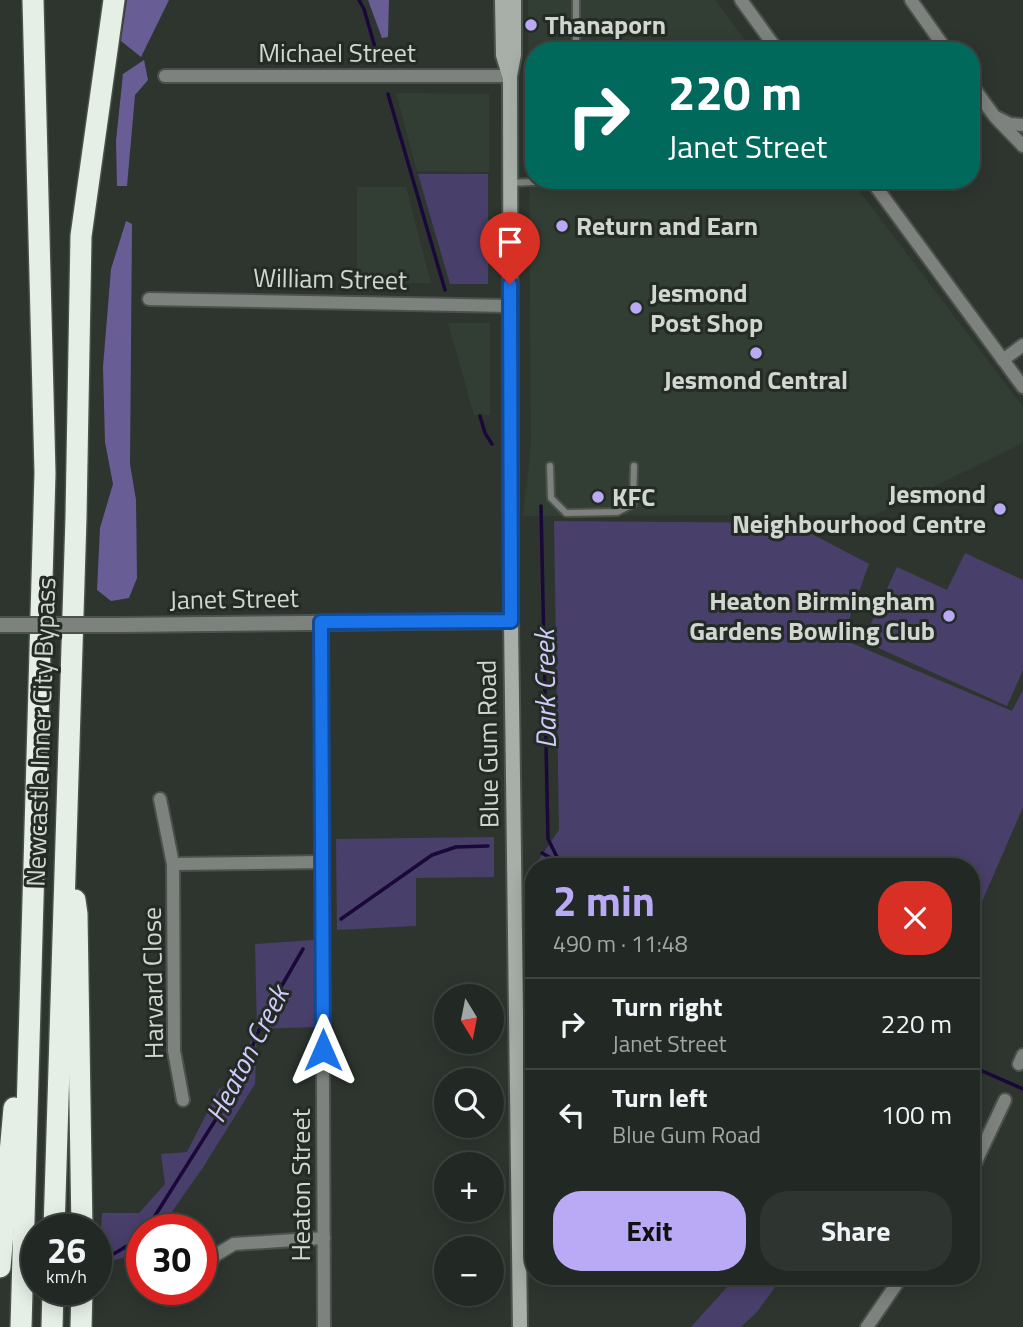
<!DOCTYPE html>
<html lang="en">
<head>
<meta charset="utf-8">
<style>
  body { margin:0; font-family:"Titillium Web",sans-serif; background:#2e3430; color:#f1f3f6; height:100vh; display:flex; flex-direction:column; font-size:26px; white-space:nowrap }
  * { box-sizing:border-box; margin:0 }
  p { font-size:23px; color:#a2a6a6 }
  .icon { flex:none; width:38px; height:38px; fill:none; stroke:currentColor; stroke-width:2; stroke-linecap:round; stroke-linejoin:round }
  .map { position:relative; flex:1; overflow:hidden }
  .panel { position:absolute; left:525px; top:858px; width:455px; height:427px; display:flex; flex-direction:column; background:#222823; border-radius:28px; box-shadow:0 4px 18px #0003,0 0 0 2px #3f4441 }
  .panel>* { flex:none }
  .hud { position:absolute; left:525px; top:42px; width:455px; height:147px; border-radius:28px; box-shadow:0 4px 18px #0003,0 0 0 2px #3f4441; background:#00695c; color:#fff; overflow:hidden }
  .needle { width:46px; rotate:170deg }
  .controls { position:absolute; left:434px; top:984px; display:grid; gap:14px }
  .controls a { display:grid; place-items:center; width:70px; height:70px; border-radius:50%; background:#222823; box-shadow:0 4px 18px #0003,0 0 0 2px #3f4441; font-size:35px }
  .speed { position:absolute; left:21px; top:1214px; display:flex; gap:14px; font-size:35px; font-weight:700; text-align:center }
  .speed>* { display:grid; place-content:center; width:91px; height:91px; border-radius:50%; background:#222823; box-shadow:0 4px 18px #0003,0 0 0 2px #3f4441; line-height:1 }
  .speed small { font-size:18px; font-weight:400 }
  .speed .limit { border:10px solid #d22; background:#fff; color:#111 }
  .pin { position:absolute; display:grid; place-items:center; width:60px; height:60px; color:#fff; margin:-72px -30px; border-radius:50% 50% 50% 0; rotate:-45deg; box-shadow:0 0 7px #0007 }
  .pin .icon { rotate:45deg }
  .me { position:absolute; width:77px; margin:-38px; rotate:0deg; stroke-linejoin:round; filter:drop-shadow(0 0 5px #0008) }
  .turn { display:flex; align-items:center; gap:24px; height:147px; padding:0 28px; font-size:32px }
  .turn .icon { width:91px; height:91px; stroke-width:2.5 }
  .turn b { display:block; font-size:49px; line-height:60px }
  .round { display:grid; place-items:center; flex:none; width:74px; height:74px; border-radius:28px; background:#2e3430 }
  .headline { display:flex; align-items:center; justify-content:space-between; height:119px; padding:0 28px }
  h1 { font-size:42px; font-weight:700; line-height:52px; color:#baaaf6 }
  .cta { display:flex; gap:14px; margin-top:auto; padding:14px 28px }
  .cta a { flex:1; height:80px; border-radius:28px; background:#baaaf6; color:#111; font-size:28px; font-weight:700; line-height:80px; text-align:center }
  .cta a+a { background:#2e3430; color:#f1f3f6 }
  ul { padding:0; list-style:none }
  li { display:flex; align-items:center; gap:21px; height:91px; padding:0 28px; border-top:2px solid #3f4441 }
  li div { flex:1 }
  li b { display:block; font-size:26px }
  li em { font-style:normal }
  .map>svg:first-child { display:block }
  .built { fill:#323e33 }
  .green { fill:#493f6b }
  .forest { fill:#695d96 }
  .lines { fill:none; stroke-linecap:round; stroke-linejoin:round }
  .stream { stroke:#1a083a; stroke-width:3.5 }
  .service-casing { stroke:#4b524c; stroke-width:10 }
  .minor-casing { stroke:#4b524c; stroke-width:16 }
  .tertiary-casing { stroke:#4b524c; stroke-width:18 }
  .secondary-casing { stroke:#4b524c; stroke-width:18 }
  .motorway-casing { stroke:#4b524c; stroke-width:24 }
  .service { stroke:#7e827e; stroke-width:6 }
  .minor { stroke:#7e827e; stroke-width:12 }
  .tertiary { stroke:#7e827e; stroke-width:14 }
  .secondary { stroke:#a8aea8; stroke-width:14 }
  .motorway { stroke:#e5efe6; stroke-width:21 }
  .tertiary-bridge-casing { stroke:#4b524c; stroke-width:18; stroke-linecap:butt }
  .tertiary-bridge { stroke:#7e827e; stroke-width:14 }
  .route-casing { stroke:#114b97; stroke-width:18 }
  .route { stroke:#1a73e8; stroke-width:12 }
  .poi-dot { fill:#baaaf6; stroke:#242b25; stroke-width:2.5 }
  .labels { text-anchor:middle; stroke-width:6; stroke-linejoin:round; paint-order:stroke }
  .poi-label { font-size:26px; font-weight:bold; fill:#d1d6d1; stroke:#242b25; text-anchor:start }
  .street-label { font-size:26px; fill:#d1d6d1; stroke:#242b25 }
  .water-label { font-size:28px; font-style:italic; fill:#d3cafe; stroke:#242b25 }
</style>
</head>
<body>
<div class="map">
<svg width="1023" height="1327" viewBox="0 0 1023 1327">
  <rect width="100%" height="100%" fill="#2e352f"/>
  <g class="built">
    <polygon points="528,0 715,0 753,51 534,51 534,180 851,180 1023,407 1023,443 875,515 523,516 531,445"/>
    <polygon points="396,93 489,94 489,172 417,171"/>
    <polygon points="357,187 406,187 431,283 357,283"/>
    <polygon points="448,323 490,323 490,415 474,415"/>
  </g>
  <g class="green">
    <polygon points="418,174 488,174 488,284 450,284"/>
    <polygon points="554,521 791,523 869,564 842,639 1012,711 1023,690 1023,807 971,927 971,866 537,866 537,862 559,830"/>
    <polygon points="965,553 1023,580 1023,670 1007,706 863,641 897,567 947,590"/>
    <polygon points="494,837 494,877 416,878 416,926 337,930 336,839"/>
    <polygon points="314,940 314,1027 257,1029 255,1084 202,1169 159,1230 142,1230 142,1248 126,1257 99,1264 102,1213 139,1213 165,1184 161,1154 187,1152 219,1089 229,1085 257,1029 255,944"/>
    <polygon points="729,1276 783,1276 757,1312 741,1327 691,1327 728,1286"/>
  </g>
  <g class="forest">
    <polygon points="127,0 169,0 141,57 121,41"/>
    <polygon points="368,0 389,0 388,37 382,38"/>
    <polygon points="144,60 148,80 135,95 127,186 117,186 116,141 123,74"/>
    <polygon points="126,221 132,224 130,464 136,500 137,578 129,598 111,601 97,590 100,528 113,484 105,442 103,367 111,269"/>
  </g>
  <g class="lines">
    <g class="stream">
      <polyline points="359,0 364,9 378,58"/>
      <polyline points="388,94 445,290"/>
      <polyline points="480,416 485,433 492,444"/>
      <polyline points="541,506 548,839 560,863 565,866"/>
      <polyline points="542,853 558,862"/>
      <polyline points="341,919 432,855 456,847 488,846"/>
      <polyline points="971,1066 1023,1089"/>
      <polyline points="146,1230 235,1089 266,1013 303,949"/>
      <polyline points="105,1259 132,1243 142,1234"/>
    </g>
    <defs>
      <g id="service">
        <polyline points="576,0 576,51"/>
        <polyline points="510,183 577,180"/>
        <polyline points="550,466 551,498 566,513 617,512 633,504 634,466"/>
        <polyline points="518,1081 534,1080"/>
      </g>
      <g id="minor">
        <polyline points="741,0 778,51"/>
        <polyline points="911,0 947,51"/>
        <polyline points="165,76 510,76"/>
        <polyline points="971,84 995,117 1023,146"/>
        <polyline points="998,118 1010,124 1023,125"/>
        <polyline points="871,180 1023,387"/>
        <polyline points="149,299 510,306"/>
        <polyline points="1003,360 1023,345"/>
        <polyline points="321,622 324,1327"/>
        <polyline points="160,799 173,864 174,1051 183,1100"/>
        <polyline points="173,864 322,862"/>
        <polyline points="1019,1064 1023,1055"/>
        <polyline points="971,1172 1005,1100"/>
        <polyline points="519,1239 534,1239"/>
        <polyline points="204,1275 214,1256 234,1244 324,1238"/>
        <polyline points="867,1327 902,1276"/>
      </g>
      <polyline id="tertiary" points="119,625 511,621"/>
      <g id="secondary">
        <polyline points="502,0 503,55 509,75"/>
        <polyline points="514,0 514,55 510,76 511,621 520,1327"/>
      </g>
      <g id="motorway">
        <polyline points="75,900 77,914 82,1230"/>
        <polyline points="54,1230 76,517 81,236 114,0"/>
        <polyline points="0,1267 14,1108"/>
        <polyline points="21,1327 45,473 33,0"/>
        <polyline points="52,1327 53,1290"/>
        <polyline points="81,1327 82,1290"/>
      </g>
    </defs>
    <use href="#service" class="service-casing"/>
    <use href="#minor" class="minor-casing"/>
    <use href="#tertiary" class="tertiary-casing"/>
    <use href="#secondary" class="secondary-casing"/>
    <use href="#motorway" class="motorway-casing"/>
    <use href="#service" class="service"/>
    <use href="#minor" class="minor"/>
    <use href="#tertiary" class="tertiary"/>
    <use href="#secondary" class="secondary"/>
    <use href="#motorway" class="motorway"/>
    <defs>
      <polyline id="tertiary-bridge" points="0,625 119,625"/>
    </defs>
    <use href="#tertiary-bridge" class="tertiary-bridge-casing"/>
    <use href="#tertiary-bridge" class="tertiary-bridge"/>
  </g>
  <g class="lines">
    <defs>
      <polyline id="route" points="323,1050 321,622 511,621 510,284"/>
    </defs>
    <use href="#route" class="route-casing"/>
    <use href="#route" class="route"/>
  </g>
  <g class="poi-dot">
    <circle cx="531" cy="25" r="7"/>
    <circle cx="562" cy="226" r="7"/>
    <circle cx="636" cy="308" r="7"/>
    <circle cx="756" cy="353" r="7"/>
    <circle cx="598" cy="497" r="7"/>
    <circle cx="1000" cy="509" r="7"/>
    <circle cx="949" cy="616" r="7"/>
  </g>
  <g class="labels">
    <g class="poi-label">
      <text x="545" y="34">Thanaporn</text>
      <text x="576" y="235">Return and Earn</text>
      <text x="650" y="302">Jesmond<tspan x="650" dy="30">Post Shop</tspan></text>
      <text x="756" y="389" text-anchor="middle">Jesmond Central</text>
      <text x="986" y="503" text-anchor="end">Jesmond<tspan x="986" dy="30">Neighbourhood Centre</tspan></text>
      <text x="612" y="506">KFC</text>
      <text x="935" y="610" text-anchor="end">Heaton Birmingham<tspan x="935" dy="30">Gardens Bowling Club</tspan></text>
    </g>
    <g class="street-label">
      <text x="337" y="62">Michael Street</text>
      <text transform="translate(330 279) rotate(1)" y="9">William Street</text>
      <text transform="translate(234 599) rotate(-1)" y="9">Janet Street</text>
      <text transform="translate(41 732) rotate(-88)" y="9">Newcastle Inner City Bypass</text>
      <text transform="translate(488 744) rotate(-91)" y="9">Blue Gum Road</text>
      <text transform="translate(153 983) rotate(-91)" y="9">Harvard Close</text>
      <text transform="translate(301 1185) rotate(-90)" y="9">Heaton Street</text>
    </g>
    <g class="water-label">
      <text transform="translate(545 689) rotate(-91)" y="10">Dark Creek</text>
      <text transform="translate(247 1054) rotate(-63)" y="10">Heaton Creek</text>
    </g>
  </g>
</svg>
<div class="controls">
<a><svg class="needle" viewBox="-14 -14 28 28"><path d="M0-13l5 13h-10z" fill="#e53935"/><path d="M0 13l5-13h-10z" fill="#a2a6a6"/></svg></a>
<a><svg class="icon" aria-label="search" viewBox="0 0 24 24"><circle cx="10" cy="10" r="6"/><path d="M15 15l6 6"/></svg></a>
<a>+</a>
<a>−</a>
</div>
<div class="speed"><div>26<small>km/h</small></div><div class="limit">30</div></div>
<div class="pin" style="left:510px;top:284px;background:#d93025"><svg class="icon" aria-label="arrive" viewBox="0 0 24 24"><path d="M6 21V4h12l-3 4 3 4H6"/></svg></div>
<svg class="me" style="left:323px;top:1050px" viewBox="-20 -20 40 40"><path d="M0-17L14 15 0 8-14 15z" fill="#1a73e8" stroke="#fff" stroke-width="4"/></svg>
<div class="hud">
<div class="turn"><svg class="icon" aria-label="right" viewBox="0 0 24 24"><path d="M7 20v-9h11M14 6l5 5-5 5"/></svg><div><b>220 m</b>Janet Street</div></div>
</div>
<section class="panel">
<div class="headline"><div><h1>2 min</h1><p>490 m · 11:48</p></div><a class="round" style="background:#d93025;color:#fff"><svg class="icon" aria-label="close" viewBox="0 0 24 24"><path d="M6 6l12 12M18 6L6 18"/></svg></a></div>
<ul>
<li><svg class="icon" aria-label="right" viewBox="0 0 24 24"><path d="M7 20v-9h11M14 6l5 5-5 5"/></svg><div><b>Turn right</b><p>Janet Street</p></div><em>220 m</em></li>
<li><svg class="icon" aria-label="left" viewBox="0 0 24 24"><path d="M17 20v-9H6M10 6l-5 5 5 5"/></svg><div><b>Turn left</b><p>Blue Gum Road</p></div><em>100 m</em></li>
</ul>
<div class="cta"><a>Exit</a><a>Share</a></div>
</section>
</div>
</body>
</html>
